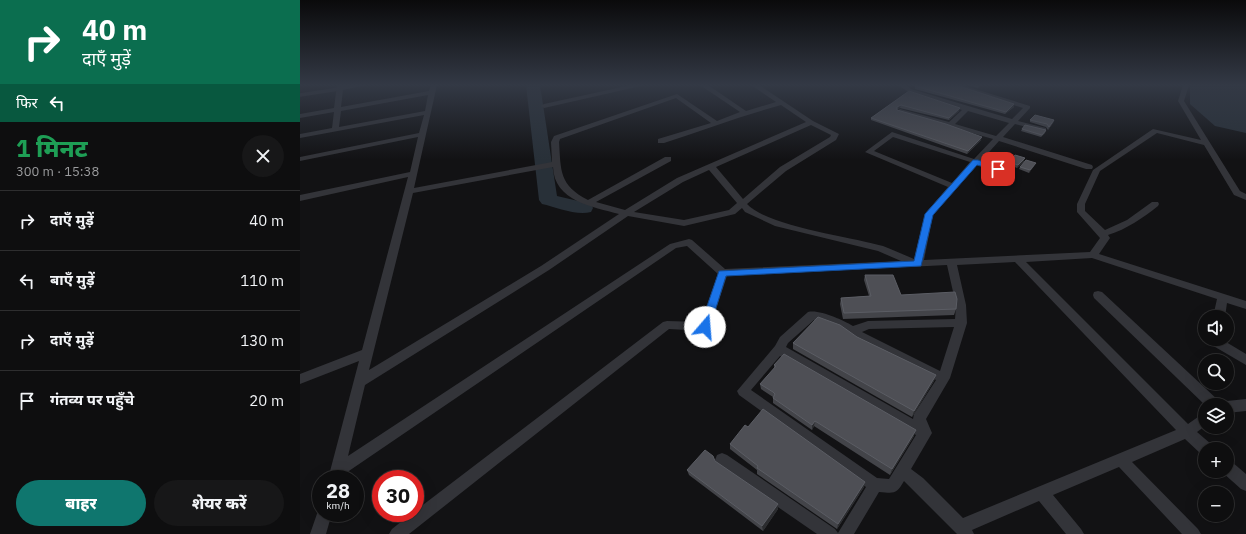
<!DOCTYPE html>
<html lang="hi">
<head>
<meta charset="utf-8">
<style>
  body { margin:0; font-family:"IBM Plex Sans","Noto Sans Devanagari",sans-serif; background:#171718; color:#f1f3f6; height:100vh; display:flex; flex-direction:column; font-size:15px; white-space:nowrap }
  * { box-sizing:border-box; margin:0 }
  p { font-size:13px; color:#9b9c9e }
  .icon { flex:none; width:22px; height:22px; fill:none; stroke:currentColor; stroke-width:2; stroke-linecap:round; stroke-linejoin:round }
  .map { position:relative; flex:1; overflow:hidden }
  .sheet { display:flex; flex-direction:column; background:#0e0e0f; width:300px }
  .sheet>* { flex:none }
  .top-card { background:#0b6e4f; color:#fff; overflow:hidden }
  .buttons { position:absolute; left:898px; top:310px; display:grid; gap:8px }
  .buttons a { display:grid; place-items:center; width:36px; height:36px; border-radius:50%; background:#0e0e0f; box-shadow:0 4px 16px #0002,0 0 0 1px #2e2e2f; font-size:20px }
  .speed { position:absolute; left:12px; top:470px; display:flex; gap:8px; font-size:20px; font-weight:700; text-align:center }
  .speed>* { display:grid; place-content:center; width:52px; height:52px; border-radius:50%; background:#0e0e0f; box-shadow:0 4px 16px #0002,0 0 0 1px #2e2e2f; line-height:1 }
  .speed small { font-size:10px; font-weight:400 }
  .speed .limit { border:6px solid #d22; background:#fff; color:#111 }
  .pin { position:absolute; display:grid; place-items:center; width:34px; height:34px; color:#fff; margin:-17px; border-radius:8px; box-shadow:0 2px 6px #0006 }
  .me { position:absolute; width:44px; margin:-22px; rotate:18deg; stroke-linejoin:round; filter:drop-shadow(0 0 3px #0008) }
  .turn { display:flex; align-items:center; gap:14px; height:84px; padding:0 16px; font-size:18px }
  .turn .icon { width:52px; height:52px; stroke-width:2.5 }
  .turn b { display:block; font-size:28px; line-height:34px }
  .then { display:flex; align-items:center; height:38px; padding:0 16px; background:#0003; gap:8px; font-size:15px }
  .round { display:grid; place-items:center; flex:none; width:42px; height:42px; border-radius:21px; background:#171718 }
  .overview { display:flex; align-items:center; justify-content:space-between; height:68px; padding:0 16px }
  h1 { font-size:24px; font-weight:800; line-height:30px; color:#1e9e55 }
  .button { display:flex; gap:8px; margin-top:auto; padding:8px 16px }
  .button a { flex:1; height:46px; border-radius:24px; background:#0f766e; color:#fff; font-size:16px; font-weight:800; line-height:46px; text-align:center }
  .button a+a { background:#171718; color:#f1f3f6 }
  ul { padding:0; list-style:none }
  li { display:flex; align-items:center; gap:12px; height:60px; padding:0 16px; border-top:1px solid #2e2e2f }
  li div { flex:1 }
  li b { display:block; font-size:15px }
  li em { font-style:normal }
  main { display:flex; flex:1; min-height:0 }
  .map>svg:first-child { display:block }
  .water { fill:#283038 }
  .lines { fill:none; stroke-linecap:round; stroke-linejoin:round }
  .river { fill:#283038; fill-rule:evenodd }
  .lane { stroke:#333439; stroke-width:3.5 }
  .street { fill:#333439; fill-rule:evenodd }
  .wall { fill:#434449 }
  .shaded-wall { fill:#2b2c2f }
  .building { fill:#4e4f55; stroke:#5b5d64 }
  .route { fill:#1a73e8; stroke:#114b97 }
</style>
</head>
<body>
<main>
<section class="sheet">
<div class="top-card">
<div class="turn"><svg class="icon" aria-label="right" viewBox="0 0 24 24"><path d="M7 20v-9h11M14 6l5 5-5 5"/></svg><div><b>40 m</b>दाएँ मुड़ें</div></div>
<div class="then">फिर<svg class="icon" aria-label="left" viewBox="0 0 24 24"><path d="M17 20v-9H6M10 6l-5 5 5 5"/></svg></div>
</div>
<div class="overview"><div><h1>1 मिनट</h1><p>300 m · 15:38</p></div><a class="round"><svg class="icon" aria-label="close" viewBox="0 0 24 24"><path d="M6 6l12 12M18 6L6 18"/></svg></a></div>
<ul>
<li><svg class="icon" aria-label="right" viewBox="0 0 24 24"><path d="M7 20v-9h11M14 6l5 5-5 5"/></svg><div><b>दाएँ मुड़ें</b></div><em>40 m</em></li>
<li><svg class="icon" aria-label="left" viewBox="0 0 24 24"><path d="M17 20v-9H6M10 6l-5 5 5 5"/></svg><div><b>बाएँ मुड़ें</b></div><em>110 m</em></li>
<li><svg class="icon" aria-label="right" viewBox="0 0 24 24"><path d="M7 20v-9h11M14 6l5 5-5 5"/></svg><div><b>दाएँ मुड़ें</b></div><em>130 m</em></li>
<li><svg class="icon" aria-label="arrive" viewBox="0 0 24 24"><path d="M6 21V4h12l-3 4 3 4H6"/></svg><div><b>गंतव्य पर पहुँचे</b></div><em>20 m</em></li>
</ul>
<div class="button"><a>बाहर</a><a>शेयर करें</a></div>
</section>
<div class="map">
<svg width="946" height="534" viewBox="0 0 946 534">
  <rect width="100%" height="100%" fill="#121214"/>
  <polygon class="water" points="946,85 946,133 915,126 890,104 890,85"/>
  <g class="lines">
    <path class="river" d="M226,85H240L257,196L291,204L293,208L291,212C276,216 256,207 242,204L239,200Z"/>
    <polyline class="lane" points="0,95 39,89"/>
    <g class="street">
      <path d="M37,85H66L43,90L41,107L129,91L131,85H137L114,188L252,162L251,142L254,136L377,94L417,121L440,112L400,85H408L446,111L476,102L451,85H459L513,121L539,134L536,140L486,171L447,204C467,226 552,237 583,246C594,250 604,255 614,259L625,214L648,187L565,152L592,132L674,159L693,139L598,112L597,111L600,109L649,122L662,110L607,91L598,85H606L611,89L712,119L723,108L651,85H662L730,106V108L718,121L746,128V132L715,124L703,137L792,165L793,167L792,169H786L699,141L681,161L714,173L710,175L677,165L633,215L624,260L790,252L800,238L777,212V204L793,170L853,129L901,140L878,101L883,85H889L884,101L940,191L946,194V200L934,195L904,145L857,133L800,171L785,204V211L805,230L827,220L852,202H858L859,204L858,206C843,218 827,229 808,235L810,238L799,254L946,301V309L927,303L925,317H913L917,299L792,258L726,262L888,424L905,412V426L897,432L911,444L913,449H905V455L901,454L885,439L832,462L898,529L901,534H882L819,467L753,495L781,529L784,534H766L739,501L672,530L674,534H657L604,481C596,495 594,493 579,492L554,534H517L417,465L415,460L417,455L422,453L427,455L535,529L538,533L566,487L439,395L437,391L475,346L480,337L508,312C519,309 543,320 553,326L568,321L655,319L656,305L647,265L427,276L409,330L405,331L369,329L109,534H89L92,529L112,513H115V511L363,322L367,321L401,322L418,274L387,246L376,248L43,475L42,479H28L59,361L0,384V374L62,350L108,177L0,201V195L110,172L118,137L0,161V157L119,133L124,115L0,138V134L32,128L34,112L0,118V114L34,108ZM128,95L125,111L39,127L41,111ZM376,98L411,123L358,139V143H364C403,130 441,116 481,105L506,122L377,178L325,210L296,202L371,161V157H365L288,200C259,185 261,171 259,142L260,139ZM668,111L709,123L696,136L655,124ZM511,125L531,135L530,137L480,167L443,199L416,167ZM593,137L670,162L652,183L574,151ZM253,167C254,201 293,207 319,214L241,266L69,370L113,193ZM409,170L437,203L429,210L384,220L334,212L383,182ZM442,208L445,212L475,226L578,251L601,261L425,269L392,240L389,239L370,244L48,456L65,385L249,270L328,216L384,226L435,214ZM715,262L876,430L663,518L623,478L611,469L632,433L626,419L650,378L667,323L666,305L657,265ZM514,320L540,329L557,341L636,380L614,414L613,419L486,347L488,343ZM654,327L640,371L562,332L569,329ZM480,356L616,435L589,479L577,478L451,390Z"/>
      <polygon points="331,85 345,85 244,108 241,106 244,104"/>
      <polygon points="798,291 802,292 919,401 920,405 905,405 794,298 793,295 794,292"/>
      <polygon points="909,339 921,339 946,354 946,365 910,344 908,341"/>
      <polygon points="946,399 946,411 927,413 927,405 922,405 927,401"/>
      <polygon points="927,460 932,462 946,474 946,491 941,489 922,472 927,471"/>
      <polygon points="21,507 21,513 32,513 26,534 10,534 19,508"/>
    </g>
  </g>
  <g class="wall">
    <polygon points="668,85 680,85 678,88"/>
    <polygon points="615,86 714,104 714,107 705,114 615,89"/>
    <polygon points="609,91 659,111 649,120 600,108 597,109 597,110 681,140 667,154 571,120 571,118"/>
    <polygon points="730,120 754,120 753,123 748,130 746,127 730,122"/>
    <polygon points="722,129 746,130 745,133 741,137 721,131"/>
    <polygon points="724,161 717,168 708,164 709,162"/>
    <polygon points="734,166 729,173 719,169 720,167"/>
    <polygon points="565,275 601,295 656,309 654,315 543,319 540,304 541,298 569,296 564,280"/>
    <polygon points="557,337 636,375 634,381 612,417 493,349 493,343"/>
    <polygon points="474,365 614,436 590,475 514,426 512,430 473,403 473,397 461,389 460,384 474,369"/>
    <polygon points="448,427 565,482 564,487 537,529 457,474 457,470 430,449 430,444"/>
    <polygon points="415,461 478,509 463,531 389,475 387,470"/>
  </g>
  <g class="shaded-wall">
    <polygon points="714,104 714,107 705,114 706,112"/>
    <polygon points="601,105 600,108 596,110 597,107"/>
    <polygon points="660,108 659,111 649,120 649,118"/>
    <polygon points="754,120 753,123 748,130 749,127"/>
    <polygon points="682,137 681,140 667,154 668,151"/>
    <polygon points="725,158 724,161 717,168 718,165"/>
    <polygon points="736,163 734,166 729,173 730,170"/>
    <polygon points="636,375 634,381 612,417 614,411"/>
    <polygon points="515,421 514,426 512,430 512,425"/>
    <polygon points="616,430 614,436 590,475 592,469"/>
    <polygon points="565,482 564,487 537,529 538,524"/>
    <polygon points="478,504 478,509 463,531 462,526"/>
  </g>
  <g class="building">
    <polygon points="616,85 656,85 714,104 706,112 615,86"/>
    <polygon points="609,91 660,108 649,118 601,105 597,107 597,110 646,124 682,137 668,151 571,118"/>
    <polygon points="735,115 754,120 749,127 747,124 730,120"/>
    <polygon points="725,125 746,130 742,135 722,129"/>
    <polygon points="715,155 725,158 718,165 709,162"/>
    <polygon points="726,160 736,163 730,170 720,167"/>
    <polygon points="565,275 593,275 601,295 655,292 657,299 656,309 544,313 541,298 571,296"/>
    <polygon points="518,317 540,325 557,337 636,375 614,411 493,343"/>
    <polygon points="484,354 616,430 592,469 515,421 512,425 473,398 475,394 473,392 460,384 476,366 474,365"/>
    <polygon points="463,409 565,482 538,524 457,468 458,466 430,444 445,425 448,427"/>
    <polygon points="405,450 413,456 415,461 478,504 462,526 387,470"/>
  </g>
  <linearGradient id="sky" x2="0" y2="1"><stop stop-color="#0a0a0b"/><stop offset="0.53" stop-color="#333945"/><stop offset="1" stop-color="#333945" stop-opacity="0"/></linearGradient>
  <rect width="946" height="160" fill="url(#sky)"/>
  <polygon class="route" points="673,160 678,160 702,169 698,171 677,165 633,215 621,266 426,276 410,327 409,329 402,329 400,327 419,271 614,261 625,214"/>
</svg>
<div class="buttons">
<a><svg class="icon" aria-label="sound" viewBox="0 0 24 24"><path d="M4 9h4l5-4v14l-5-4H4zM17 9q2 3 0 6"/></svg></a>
<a><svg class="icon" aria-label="search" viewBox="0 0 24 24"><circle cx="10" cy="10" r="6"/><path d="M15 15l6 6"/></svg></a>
<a><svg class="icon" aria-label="layers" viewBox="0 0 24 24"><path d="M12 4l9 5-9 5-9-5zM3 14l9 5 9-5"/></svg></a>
<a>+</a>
<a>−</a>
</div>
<div class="speed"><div>28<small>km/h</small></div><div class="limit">30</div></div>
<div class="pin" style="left:698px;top:169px;background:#d93025"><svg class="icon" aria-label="arrive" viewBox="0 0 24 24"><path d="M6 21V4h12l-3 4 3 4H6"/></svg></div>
<svg class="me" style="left:405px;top:327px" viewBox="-20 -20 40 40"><circle r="19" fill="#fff"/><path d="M0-13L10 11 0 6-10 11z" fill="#1a73e8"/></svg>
</div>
</main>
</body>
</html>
